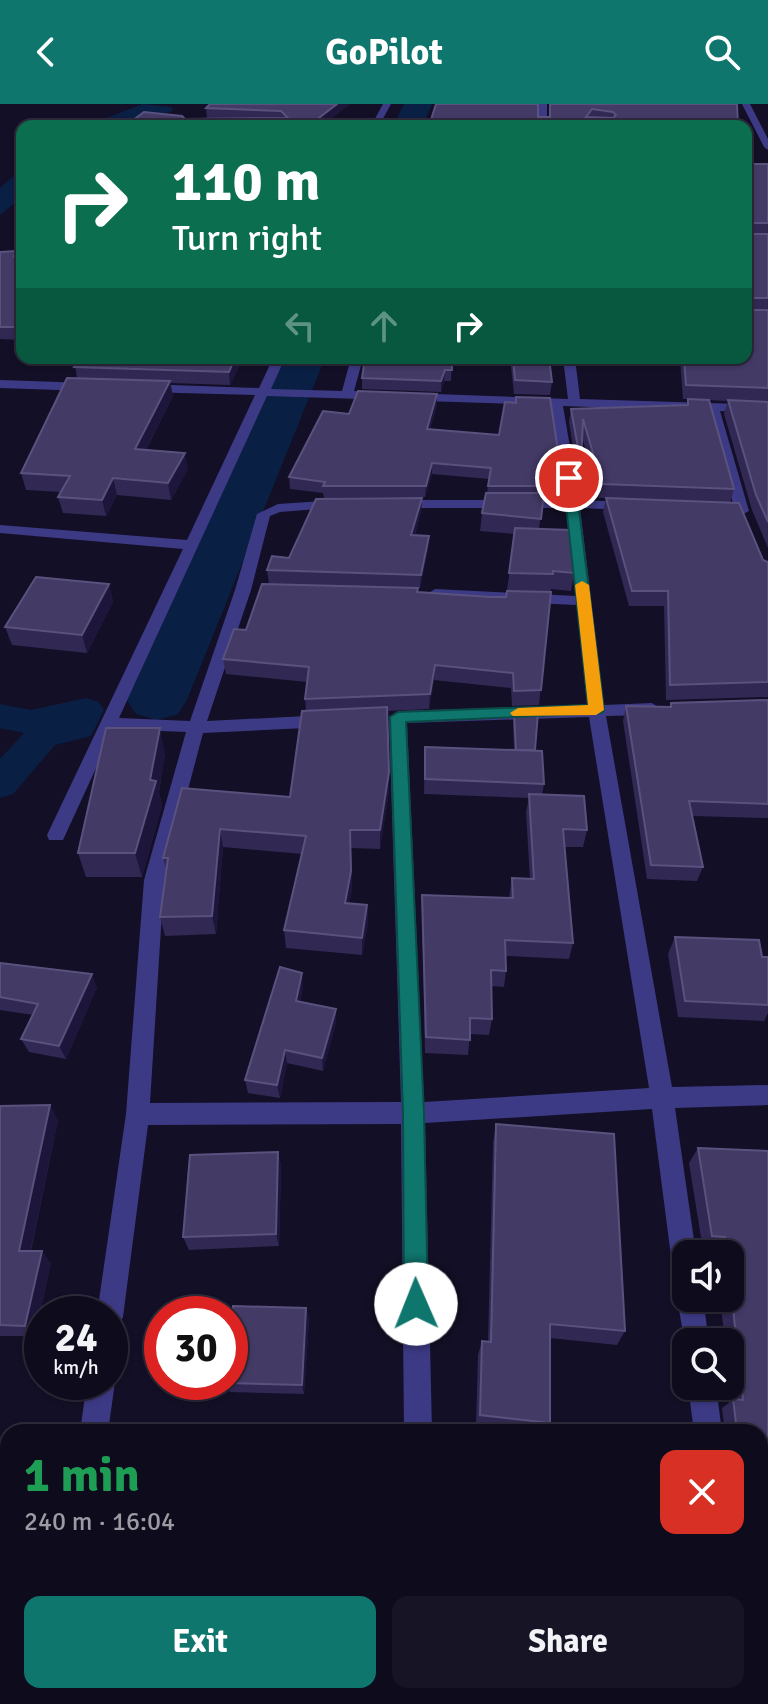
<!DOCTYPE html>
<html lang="en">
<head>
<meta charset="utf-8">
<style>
  body { margin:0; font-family:Signika,sans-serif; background:#171425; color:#f1f3f6; height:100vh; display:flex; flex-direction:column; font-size:30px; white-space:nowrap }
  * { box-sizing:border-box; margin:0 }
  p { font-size:26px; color:#9b9ba3 }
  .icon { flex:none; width:44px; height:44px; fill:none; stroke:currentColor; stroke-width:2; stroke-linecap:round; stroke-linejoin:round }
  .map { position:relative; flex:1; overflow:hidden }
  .sheet { position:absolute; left:0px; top:1320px; width:768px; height:280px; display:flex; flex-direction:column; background:#0e0b1c; border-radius:24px 24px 0 0; box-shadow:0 2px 6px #0004,0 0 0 2px #2e2b3b }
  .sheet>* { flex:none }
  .top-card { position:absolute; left:16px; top:16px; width:736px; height:244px; border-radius:16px; box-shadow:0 2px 6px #0004,0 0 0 2px #2e2b3b; background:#0b6e4f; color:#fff; overflow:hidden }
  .fabs { position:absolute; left:672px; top:1136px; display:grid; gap:16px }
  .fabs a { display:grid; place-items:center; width:72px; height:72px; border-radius:16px; background:#0e0b1c; box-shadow:0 2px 6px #0004,0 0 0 2px #2e2b3b; font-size:40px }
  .speed { position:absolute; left:24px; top:1192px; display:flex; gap:16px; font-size:40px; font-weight:700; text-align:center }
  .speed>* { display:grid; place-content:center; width:104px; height:104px; border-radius:50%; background:#0e0b1c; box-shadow:0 2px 6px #0004,0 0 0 2px #2e2b3b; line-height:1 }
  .speed small { font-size:20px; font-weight:400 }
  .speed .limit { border:12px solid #d22; background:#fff; color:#111 }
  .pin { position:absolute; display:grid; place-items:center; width:68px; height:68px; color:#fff; margin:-34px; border:4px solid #fff; border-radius:50%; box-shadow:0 2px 8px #0007 }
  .me { position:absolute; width:88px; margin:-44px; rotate:359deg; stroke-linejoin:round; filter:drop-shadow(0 0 6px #0008) }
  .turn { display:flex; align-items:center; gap:28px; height:168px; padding:0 24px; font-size:36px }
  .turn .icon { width:104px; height:104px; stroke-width:2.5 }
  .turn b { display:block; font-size:56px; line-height:68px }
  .lanes { display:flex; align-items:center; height:76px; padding:0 24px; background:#0003; justify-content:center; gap:40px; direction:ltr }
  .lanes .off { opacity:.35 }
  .round { display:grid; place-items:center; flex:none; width:84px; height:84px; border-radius:16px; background:#171425 }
  .overview { display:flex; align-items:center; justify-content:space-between; height:136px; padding:0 24px }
  h1 { font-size:48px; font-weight:700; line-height:60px; color:#1e9e55 }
  .cta { display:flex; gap:16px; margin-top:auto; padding:16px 24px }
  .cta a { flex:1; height:92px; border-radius:16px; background:#0f766e; color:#fff; font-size:32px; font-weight:700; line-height:92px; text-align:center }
  .cta a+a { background:#171425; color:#f1f3f6 }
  header { display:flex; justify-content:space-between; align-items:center; height:104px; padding:0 24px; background:#0f766e; color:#fff; font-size:36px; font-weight:700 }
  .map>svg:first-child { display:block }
  .water { fill:#0a1f44 }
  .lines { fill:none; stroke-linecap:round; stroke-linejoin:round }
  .canal { fill:#0a1f44; fill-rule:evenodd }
  .river { fill:#0a1f44; fill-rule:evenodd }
  .street { fill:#3d3a85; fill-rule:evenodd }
  .wall { fill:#312854 }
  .shaded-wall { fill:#1d163a }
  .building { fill:#433a66; stroke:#5a527e; stroke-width:2; fill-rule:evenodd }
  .route { fill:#0f766e; stroke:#0a4d48; stroke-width:2 }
  .slow { fill:#f59e0b }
</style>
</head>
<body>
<header><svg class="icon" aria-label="back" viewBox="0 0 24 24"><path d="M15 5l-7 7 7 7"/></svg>GoPilot<svg class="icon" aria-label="search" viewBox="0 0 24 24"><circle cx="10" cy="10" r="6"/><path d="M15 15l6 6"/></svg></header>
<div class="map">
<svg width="768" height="1600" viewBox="0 0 768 1600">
  <rect width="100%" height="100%" fill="#130f26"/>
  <g class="water">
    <polygon points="143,0 172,3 173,7 118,22 85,22"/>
    <polygon points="22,65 22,93 0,111 0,84"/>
  </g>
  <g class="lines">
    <polygon class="canal" points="86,594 99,598 104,606 91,632 55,641 13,690 0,694 0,655 24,629 0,624 0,600 31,606"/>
    <g class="river">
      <polygon points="404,0 432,0 423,22 393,22"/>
      <polygon points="283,254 325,254 187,596 178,610 157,616 136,610 127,596"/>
    </g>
    <g class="street">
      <polygon points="383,0 391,0 379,22 371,22"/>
      <rect x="539" y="0" width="8" height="22"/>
      <polygon points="742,0 750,0 768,35 768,46 764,43"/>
      <path d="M273,254H285L271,285L342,287L351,254H363L354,287L568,295L563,254H575L580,295L768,301V309L720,307L749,407L742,411L735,407L708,307L563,302L579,396L629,398L636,402L629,406L580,404L604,601L652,599L661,605L652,611L606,612L672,983L768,981V1001L675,1004L696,1150H686V1181L677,1177L673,1168L652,1005L425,1019L432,1328H404L401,1020L148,1021L123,1213L119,1222L110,1226V1210H97L126,1010L144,776L186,628L114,625L63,736H49L47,731L183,445L0,429V421L187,436L255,291L144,288L138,284L144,280L259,284ZM267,292L551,301L565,396H394L387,400L394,404H566L576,492L435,485L427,490L435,495L577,501L587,601L398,607L389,613L401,998L150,999L164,776L203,629L326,623L335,617L326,611L207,617L251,486L270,412L280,408L343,403V397L338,396L278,400L257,410L235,486L190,617L119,614ZM589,613L649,984L424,998L407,619Z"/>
      <polygon points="0,276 88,279 94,283 88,287 0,284"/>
      <polygon points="686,1183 686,1194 703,1194 709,1238 686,1238 686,1246 677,1194 681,1185"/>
      <polygon points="110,1268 115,1278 108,1328 80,1328 87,1278 110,1278"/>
      <polygon points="688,1282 716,1282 722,1328 694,1328"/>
      <polygon points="760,1589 762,1600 730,1600 729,1592 760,1592"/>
      <polygon points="54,1592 86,1592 85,1600 53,1600"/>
      <rect x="406" y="1592" width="32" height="8"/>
    </g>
  </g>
  <g class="wall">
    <polygon points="350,0 328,17 356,19 356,22 125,22 185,15 207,14 206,4"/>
    <polygon points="549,0 737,0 738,22 538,13 549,13"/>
    <polygon points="746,60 768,60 768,444 752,406 724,310 728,297 683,295 680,255 670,254 746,254"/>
    <polygon points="16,147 18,152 22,152 22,236 0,235 0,148"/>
    <polygon points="74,254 243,254 230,281 170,279 173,292 146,346 188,365 171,396 117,391 106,412 63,409 58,393 61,388 26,386 21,369 77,274"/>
    <polygon points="452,254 451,277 444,277 441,288 362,285 362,274"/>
    <polygon points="510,254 549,254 552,278 550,291 514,290"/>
    <polygon points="516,293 562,373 560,385 544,385 539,425 574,469 571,487 551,485 539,601 512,602 511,584 434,576 429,605 387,607 389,687 380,745 351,744 352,786 349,799 367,801 368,819 362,851 286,844 284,826 302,750 223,743 216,830 165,832 160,813 166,765 163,754 182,684 290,693 306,607 305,595 307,578 226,570 223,555 246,526 418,488 506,493 515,430 480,427 482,409 487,389 489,375 432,370 425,393 324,394 323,389 290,385 289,373 349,310 437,301 430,325 499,331 515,299"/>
    <polygon points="688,295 734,385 730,399 763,456 768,458 768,593 666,596 664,502 629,502 603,408 606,394 599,394 582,333 578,374 569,318 571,305 686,301"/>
    <polygon points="422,394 421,407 415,431 429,432 428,445 420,484 269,480 267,466 289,454"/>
    <polygon points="109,480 113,498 87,549 12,541 5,523"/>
    <polygon points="768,596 768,714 692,712 703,763 697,777 647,775 623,617 626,602 670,603 671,599"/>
    <polygon points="514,609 535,647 544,680 542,691 587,726 583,743 565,743 573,839 569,855 506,852 506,867 504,883 491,882 492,915 489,931 470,930 468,951 425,949 422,808 422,791 509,794 512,774 530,775 526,708 529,694 424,690 425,643 514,646 513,619"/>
    <polygon points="165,649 159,688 162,701 142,773 86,773 78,749"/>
    <polygon points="675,833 762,853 768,853 768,909 764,917 678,913 668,850"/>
    <polygon points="0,859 97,883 66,955 29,948 21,935 33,911 0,906"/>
    <polygon points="303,883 300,898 336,905 336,918 323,967 287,959 280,994 248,989 245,976"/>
    <polygon points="0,1002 58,1016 31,1147 51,1159 35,1232 0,1232"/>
    <polygon points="496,1020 625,1227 617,1241 550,1234 550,1319 544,1328 527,1328 476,1322 478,1251 482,1237 488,1238 493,1038"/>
    <polygon points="698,1044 768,1047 768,1382 764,1351 760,1350 760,1328 725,1328 722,1304 731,1297 729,1282 730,1238 725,1238 720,1194 730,1194 730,1150 716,1150 715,1147 703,1146 689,1059"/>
    <polygon points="278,1048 281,1062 279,1142 189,1146 183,1133"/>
    <polygon points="306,1204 309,1215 304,1290 230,1288 226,1279"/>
    <polygon points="763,1588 768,1588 768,1600 764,1600"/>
    <polygon points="502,1592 738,1592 740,1600 502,1600"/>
  </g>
  <g class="shaded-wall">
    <polygon points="337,0 350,0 322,22 315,17"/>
    <polygon points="235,254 243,254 230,281 229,268"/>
    <polygon points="445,266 444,277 441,288 441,277"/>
    <polygon points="170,277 173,292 138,361 135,345"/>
    <polygon points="437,290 437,301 426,336 427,325"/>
    <polygon points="185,349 188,365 171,396 168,379"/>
    <polygon points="432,359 432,370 425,393 426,382"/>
    <polygon points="113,374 117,391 106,412 102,396"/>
    <polygon points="422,394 421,407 411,444 411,431"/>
    <polygon points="429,432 428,445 420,484 421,471"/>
    <polygon points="109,480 113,498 87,549 82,531"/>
    <polygon points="435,561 434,576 429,605 430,590"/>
    <polygon points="160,624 165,649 159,688 162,701 142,773 135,749"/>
    <polygon points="389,668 389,687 380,745 380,726"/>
    <polygon points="220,725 223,743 216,830 212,812"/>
    <polygon points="351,744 352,786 346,817 345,799"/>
    <polygon points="367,801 368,819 362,851 362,834"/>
    <polygon points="302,869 303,883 297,911 296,897"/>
    <polygon points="92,870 97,883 66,955 59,942"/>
    <polygon points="336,905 336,918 323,967 322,954"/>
    <polygon points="285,946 287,959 280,994 277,981"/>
    <polygon points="50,1001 58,1016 28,1159 19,1147"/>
    <polygon points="278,1048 281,1062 279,1142 276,1130"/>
    <polygon points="42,1147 51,1159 35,1232 25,1222"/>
    <polygon points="306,1204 309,1215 304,1290 302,1281"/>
  </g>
  <g class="building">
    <polygon points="210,0 337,0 315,17 356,19 355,22 125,22 144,8 182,12 185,15 288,14 281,7 206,4"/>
    <path d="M436,0H538V13H550V0H737L738,22H429ZM592,5L613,8L616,11L613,14L586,13Z"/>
    <polygon points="746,60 768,60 768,119 749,119 746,127 749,130 768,130 768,194 749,194 746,203 750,206 768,206 768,284 686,281 684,254 746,254"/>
    <polygon points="16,147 14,152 22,152 22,223 0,223 0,148"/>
    <polygon points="79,254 235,254 229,268 74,263"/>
    <polygon points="365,254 452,254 452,266 445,266 441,277 362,274"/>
    <polygon points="513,254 549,254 552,278 515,276"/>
    <polygon points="67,274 170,277 135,345 185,349 168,379 113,374 102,396 58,393 70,372 21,369"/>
    <polygon points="358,287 437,290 427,325 499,331 505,298 516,299 516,293 550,294 562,373 545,373 544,382 488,382 491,364 432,359 426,382 323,382 325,378 289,373 323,307 349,310"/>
    <polygon points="688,295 709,296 734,385 602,380 583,315 581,360 571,305 688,301"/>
    <polygon points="728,296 768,298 768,418 756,391"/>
    <polygon points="486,389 544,389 541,415 482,409"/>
    <polygon points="422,394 411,431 429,432 421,471 267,466 272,452 289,454 316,395"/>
    <polygon points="606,394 739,399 763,456 768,458 768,578 670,581 668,487 632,487"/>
    <polygon points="515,424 570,426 574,469 553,467 553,470 509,469"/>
    <polygon points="36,473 109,480 82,531 5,523"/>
    <polygon points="262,480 418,484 417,488 491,493 506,493 507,487 551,488 541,586 514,587 513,569 435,561 430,590 305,595 309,563 223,555 234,525 246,526"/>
    <polygon points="768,596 768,700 689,697 703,763 651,761 626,602 671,603 671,599"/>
    <polygon points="387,603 389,668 380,726 350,726 351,767 345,799 367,801 362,834 284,826 306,732 220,725 212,812 160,813 168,754 163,754 182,684 290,693 302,607"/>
    <polygon points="538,608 535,646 516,646 514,609"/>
    <polygon points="106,624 160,624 150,676 156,677 135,749 78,749"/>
    <polygon points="425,643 542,647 544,680 425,675"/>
    <polygon points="529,690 584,692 587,726 563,725 573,839 505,836 506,867 491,866 492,915 470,914 470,936 426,933 422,791 513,794 512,774 534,775"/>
    <polygon points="675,833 759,836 762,853 768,853 768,901 685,897"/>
    <polygon points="0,859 92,870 59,942 21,935 38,900 0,893"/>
    <polygon points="280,863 302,869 296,897 336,905 322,954 285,946 277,981 245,976"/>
    <polygon points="50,1001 19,1147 42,1147 25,1222 0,1221 0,1002"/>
    <polygon points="496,1020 614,1030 625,1227 550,1220 550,1319 480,1311 482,1237 491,1238"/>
    <polygon points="698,1044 768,1047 768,1342 760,1341 760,1328 733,1328 732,1322 736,1319 733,1295 743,1296 730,1177 730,1150 727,1150 725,1133 712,1132"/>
    <polygon points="278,1048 276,1130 183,1133 190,1051"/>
    <polygon points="233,1202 306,1204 302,1281 226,1279 226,1278 230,1278 230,1235"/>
    <polygon points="506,1592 738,1592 740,1600 506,1600"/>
  </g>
  <polygon class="route" points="569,370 575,374 604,606 602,609 406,618 424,1009 428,1200 424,1209 416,1212 408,1209 404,1200 403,1009 390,613 398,608 588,601 563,374"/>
  <polygon class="slow" points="582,477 589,481 604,606 596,611 513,612 510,609 518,604 588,601 575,481"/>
</svg>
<div class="fabs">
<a><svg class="icon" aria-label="sound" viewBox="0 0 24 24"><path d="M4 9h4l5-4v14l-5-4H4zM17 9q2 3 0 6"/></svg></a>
<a><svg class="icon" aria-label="search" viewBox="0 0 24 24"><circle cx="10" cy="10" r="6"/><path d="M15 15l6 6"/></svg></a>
</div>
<div class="speed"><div>24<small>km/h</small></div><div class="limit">30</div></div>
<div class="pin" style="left:569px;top:374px;background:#d93025"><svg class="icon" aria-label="arrive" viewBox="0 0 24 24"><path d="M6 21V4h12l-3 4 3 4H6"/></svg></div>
<svg class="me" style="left:416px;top:1200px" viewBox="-20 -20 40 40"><circle r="19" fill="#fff"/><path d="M0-13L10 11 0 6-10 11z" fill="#0f766e"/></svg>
<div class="top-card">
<div class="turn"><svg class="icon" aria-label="right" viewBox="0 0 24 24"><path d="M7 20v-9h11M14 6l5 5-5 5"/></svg><div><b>110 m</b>Turn right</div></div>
<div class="lanes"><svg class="icon off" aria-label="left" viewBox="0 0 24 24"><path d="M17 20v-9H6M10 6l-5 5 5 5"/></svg><svg class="icon off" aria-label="ahead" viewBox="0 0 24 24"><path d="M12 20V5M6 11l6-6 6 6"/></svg><svg class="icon" aria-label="right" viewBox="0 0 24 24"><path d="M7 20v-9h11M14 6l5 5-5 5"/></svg></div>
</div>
<section class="sheet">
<div class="overview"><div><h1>1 min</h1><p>240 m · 16:04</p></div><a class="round" style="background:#d93025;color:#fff"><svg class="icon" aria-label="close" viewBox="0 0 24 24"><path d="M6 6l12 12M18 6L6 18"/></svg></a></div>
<div class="cta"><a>Exit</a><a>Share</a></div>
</section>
</div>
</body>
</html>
